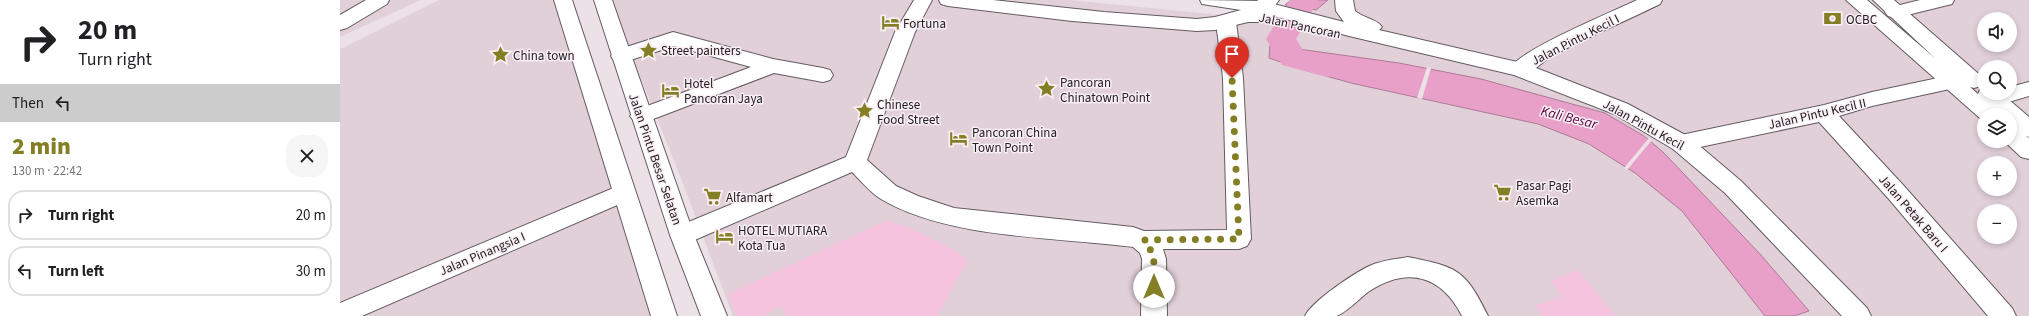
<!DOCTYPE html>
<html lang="en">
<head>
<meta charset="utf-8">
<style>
  body { margin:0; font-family:"Source Sans 3",sans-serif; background:#f6f6f6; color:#202124; height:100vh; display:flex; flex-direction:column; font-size:15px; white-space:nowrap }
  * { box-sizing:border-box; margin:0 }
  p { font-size:13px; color:#757577 }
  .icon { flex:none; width:22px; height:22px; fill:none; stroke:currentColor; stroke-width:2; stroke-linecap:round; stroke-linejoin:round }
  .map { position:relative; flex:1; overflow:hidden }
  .drawer { display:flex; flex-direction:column; background:#fff; width:340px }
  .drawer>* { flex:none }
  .top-card { background:#fff; color:#202124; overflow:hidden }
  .buttons { position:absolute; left:1637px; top:12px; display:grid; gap:8px }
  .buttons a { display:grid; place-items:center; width:40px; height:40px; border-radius:50%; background:#fff; box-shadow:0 2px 6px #0003; font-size:20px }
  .pin { position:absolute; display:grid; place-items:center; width:34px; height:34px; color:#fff; margin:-41px -17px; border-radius:50% 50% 50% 0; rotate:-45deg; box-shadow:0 0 4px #0007 }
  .pin .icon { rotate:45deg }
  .me { position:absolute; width:44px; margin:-22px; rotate:0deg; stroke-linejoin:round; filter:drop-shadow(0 0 3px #0008) }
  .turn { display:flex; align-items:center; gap:14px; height:84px; padding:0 12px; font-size:18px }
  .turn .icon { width:52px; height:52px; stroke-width:2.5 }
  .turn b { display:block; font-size:28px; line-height:34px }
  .then { display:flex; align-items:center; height:38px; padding:0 12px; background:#0003; gap:8px; font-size:15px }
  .round { display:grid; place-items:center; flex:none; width:42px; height:42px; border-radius:16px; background:#f6f6f6 }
  .overview { display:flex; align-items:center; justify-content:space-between; height:68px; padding:0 12px }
  h1 { font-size:24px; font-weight:800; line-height:30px; color:#847e25 }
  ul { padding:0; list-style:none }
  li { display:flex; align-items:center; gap:12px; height:50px; margin:0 8px 6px; padding:0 4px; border:2px solid #e0e0e0; border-radius:16px }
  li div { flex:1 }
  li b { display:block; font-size:15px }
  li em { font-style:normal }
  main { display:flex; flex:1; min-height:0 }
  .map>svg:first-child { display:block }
  .built { fill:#e2d0d9; fill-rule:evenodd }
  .green { fill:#f7c4e0 }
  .water { fill:#e8a0c8; stroke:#ad7a96 }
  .pier { fill:#ece1e7 }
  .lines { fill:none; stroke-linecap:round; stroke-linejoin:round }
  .river { fill:#e8a0c8; fill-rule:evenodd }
  .minor-casing { stroke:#645b60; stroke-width:2 }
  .tertiary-casing { stroke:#645b60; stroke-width:2 }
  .secondary-casing { stroke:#645b60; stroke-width:2 }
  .primary-casing { stroke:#645b60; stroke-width:2 }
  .minor { fill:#fff; fill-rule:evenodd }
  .tertiary { fill:#fff; fill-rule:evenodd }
  .secondary { fill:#fff; fill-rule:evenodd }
  .primary { fill:#fff; fill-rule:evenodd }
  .route { stroke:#847e25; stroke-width:7; stroke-dasharray:0 12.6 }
  .labels { text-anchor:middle; stroke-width:3; stroke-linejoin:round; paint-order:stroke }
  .poi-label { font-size:13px; fill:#242022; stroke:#f9eff4; text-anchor:start }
  .street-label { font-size:13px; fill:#242022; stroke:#f9eff4 }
  .water-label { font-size:14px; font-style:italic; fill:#54003b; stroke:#f9eff4 }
</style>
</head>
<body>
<main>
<section class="drawer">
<div class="top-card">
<div class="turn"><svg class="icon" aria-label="right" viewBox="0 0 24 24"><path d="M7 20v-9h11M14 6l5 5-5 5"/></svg><div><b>20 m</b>Turn right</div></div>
<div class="then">Then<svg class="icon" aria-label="left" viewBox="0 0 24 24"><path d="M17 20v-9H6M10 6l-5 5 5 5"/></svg></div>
</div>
<div class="overview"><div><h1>2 min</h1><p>130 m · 22:42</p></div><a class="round"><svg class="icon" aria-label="close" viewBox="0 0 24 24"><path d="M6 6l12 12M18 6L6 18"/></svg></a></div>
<ul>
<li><svg class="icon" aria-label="right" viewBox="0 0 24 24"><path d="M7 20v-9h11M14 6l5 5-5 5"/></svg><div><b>Turn right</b></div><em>20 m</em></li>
<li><svg class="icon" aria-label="left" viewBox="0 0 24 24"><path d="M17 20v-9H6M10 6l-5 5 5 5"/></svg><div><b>Turn left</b></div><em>30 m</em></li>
</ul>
</section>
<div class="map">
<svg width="1689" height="316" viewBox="0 0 1689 316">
  <rect width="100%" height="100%" fill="#ece1e7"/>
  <g class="built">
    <polygon points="0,0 81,0 0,37"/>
    <polygon points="99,0 219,0 334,316 0,316 0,49"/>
    <path d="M269,0H729L953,22L984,0H1689V316H393L337,168ZM1644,19H1670V45H1644ZM1644,67H1670V93H1644ZM1644,115H1670V141H1644ZM1644,163H1670V189H1644ZM1644,211H1670V237H1644Z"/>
  </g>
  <g class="green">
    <path d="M547,220C577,230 603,242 628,260L597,316H447L441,306L422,316H396L388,294Z"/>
    <polygon points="1238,270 1276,316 1202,316 1196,305 1222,297 1211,281"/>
  </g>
  <g class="water">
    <polygon points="951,0 988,0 976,10 945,5"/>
    <polygon points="930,45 1059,63 1141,79 1265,113 1304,136 1323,152 1421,255 1469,311 1454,316 1425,316 1342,211 1295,173 1249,144 1198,124 1011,83 961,69 929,58"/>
  </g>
  <g class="pier">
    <polygon points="1087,67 1091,68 1082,99 1077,98"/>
    <polygon points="1309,138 1312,140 1287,170 1284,168"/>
  </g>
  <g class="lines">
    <polygon class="river" points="950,0 978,0 956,39 963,50 998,58 1003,66 998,74 987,77 942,65 926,39"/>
    <defs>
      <g id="minor">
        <polygon points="26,0 49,0 47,4 7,28 0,30 0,15"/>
        <path d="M574,0H592L575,32L527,160L556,186L578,196L614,208L793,227L804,231L887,230L883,78L876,22L879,18L886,16L893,18L896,22L903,78L911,239L907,246L899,249H823L826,259L827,316H801L802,259L800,253L793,247C717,237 608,239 541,199C531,193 521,181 512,172L350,242L342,245L334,242L330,235L334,228L506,157L555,32Z"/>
        <path d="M918,0H939C933,9 926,14 915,11L913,7Z"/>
        <path d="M1297,0H1322L1320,4C1284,22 1247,37 1212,56C1199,64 1188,79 1172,74L1169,69C1181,49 1272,12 1297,0Z"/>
        <polygon points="1580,0 1614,0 1612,4 1555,18 1548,16 1545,12 1548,8"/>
        <polygon points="333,32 433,59 483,68 490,70 493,75 490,80 483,82 434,73 308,121 301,124 294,121 290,116 294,111 411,67 334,46 281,63 274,61 271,56 274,51"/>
        <polygon points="1612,75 1619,77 1622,82 1619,87 1532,106 1499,116 1564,186 1672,308 1676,316 1648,316 1548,198 1479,122 1341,151 1333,149 1330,143 1333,137 1341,135 1484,105 1532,92"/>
        <polygon points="1689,82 1689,96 1655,106 1648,104 1645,99 1648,94 1670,93 1670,87"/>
        <polygon points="283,184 291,187 294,193 291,199 22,316 0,316 0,303"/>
        <path d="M1068,257C1117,267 1125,269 1148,316H1122C1101,275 1067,266 1028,292C1020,298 1005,314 996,316C987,316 975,316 965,316C972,301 1018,270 1034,264C1045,260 1057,259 1068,257Z"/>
      </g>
      <polygon id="tertiary" points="1506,0 1527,0 1596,59 1533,0 1554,0 1641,76 1644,81 1641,86 1634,88 1630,87 1638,94 1641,88 1644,87 1644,93 1661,93 1689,117 1689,137 1686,136 1689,138 1689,159 1681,157 1664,141 1670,141 1670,126 1673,127 1670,124 1670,115 1644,115 1644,121 1642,120"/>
      <path id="secondary" d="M599,0H653L764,12L857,19L875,17L901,10L862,4L860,0L922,1L1004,22L996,11L995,0H1013L1015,11C1023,18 1037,19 1042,27L1039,30L1186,64L1288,104L1349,137L1401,181L1527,308L1531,316H1502L1385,193L1333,149L1274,114L1174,75L1009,36L934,16L932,20L925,22H908L875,30L857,31L732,21L608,6L601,4Z"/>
      <g id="primary">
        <polygon points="214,0 232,0 337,316 311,316"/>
        <polygon points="254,0 272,0 354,235 387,316 361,316 330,235"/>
      </g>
    </defs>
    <use href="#minor" class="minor-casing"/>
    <use href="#tertiary" class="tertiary-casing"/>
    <use href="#secondary" class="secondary-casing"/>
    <use href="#primary" class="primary-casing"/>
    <use href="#minor" class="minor"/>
    <use href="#tertiary" class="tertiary"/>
    <use href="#secondary" class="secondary"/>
    <use href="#primary" class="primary"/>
  </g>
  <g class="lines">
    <path class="route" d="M814,287C814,268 817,256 804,240L899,239L892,78"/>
  </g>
  <defs>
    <symbol id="bank-bare" viewBox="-9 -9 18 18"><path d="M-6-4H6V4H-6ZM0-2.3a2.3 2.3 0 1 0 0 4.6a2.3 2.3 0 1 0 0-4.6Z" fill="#847e25" stroke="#f9eff4" stroke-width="2.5" paint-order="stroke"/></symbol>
    <symbol id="hotel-bare" viewBox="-9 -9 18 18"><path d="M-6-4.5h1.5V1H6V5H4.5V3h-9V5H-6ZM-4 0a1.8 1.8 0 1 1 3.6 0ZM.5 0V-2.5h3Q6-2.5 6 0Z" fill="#847e25" stroke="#f9eff4" stroke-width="2.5" paint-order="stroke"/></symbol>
    <symbol id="sight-bare" viewBox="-9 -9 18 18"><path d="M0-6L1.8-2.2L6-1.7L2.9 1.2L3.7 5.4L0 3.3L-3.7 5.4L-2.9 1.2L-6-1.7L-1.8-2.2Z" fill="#847e25" stroke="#f9eff4" stroke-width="2.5" paint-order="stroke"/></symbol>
    <symbol id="supermarket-bare" viewBox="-9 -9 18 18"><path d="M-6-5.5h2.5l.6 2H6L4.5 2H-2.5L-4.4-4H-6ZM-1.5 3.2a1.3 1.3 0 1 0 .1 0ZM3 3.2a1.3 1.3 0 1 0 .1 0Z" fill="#847e25" stroke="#f9eff4" stroke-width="2.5" paint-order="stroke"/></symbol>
  </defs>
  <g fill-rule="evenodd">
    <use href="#bank-bare" x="1480" y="6" width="25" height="25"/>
    <use href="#hotel-bare" x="538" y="10" width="25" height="25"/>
    <use href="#sight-bare" x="296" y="38" width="25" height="25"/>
    <use href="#sight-bare" x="148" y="42" width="25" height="25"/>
    <use href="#sight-bare" x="694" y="76" width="25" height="25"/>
    <use href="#hotel-bare" x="318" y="78" width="25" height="25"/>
    <use href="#sight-bare" x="512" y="98" width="25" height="25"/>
    <use href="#hotel-bare" x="606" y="126" width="25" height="25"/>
    <use href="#supermarket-bare" x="1150" y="180" width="25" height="25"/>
    <use href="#supermarket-bare" x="360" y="184" width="25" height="25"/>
    <use href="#hotel-bare" x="372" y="224" width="25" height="25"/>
  </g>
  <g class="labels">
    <g class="poi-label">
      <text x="1506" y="24">OCBC</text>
      <text x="563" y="28">Fortuna</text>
      <text x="321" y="55">Street painters</text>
      <text x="173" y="60">China town</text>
      <text x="720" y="87">Pancoran<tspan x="720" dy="15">Chinatown Point</tspan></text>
      <text x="344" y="88">Hotel<tspan x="344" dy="15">Pancoran Jaya</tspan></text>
      <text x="537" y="109">Chinese<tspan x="537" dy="15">Food Street</tspan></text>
      <text x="632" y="137">Pancoran China<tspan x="632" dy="15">Town Point</tspan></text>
      <text x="1176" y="190">Pasar Pagi<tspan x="1176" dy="15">Asemka</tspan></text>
      <text x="386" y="202">Alfamart</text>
      <text x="398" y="235">HOTEL MUTIARA<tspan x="398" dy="15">Kota Tua</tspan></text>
    </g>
    <g class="street-label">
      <text transform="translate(960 25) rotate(12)" y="5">Jalan Pancoran</text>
      <text transform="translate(1235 39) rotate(-27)" y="5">Jalan Pintu Kecil I</text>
      <text transform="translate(1477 113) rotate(-13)" y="5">Jalan Pintu Kecil II</text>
      <text transform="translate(1304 124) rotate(29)" y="5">Jalan Pintu Kecil</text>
      <text transform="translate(316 159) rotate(71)" y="5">Jalan Pintu Besar Selatan</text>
      <text transform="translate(1574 213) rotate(49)" y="5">Jalan Petak Baru I</text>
      <text transform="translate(142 253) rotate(-23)" y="5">Jalan Pinangsia I</text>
    </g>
    <g class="water-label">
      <text transform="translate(1229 117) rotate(14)" y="5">Kali Besar</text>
    </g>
  </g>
</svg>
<div class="buttons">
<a><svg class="icon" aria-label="sound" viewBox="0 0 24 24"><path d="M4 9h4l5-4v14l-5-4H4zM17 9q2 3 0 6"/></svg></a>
<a><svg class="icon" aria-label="search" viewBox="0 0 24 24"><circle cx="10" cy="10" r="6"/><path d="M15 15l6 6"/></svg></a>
<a><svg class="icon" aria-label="layers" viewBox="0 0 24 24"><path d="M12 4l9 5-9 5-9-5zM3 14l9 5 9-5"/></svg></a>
<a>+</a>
<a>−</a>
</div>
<div class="pin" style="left:892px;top:78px;background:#d93025"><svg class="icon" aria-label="arrive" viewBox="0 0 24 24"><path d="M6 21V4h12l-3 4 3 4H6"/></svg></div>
<svg class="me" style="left:814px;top:287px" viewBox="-20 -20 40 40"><circle r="19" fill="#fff"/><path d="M0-13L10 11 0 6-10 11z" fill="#847e25"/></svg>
</div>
</main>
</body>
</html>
